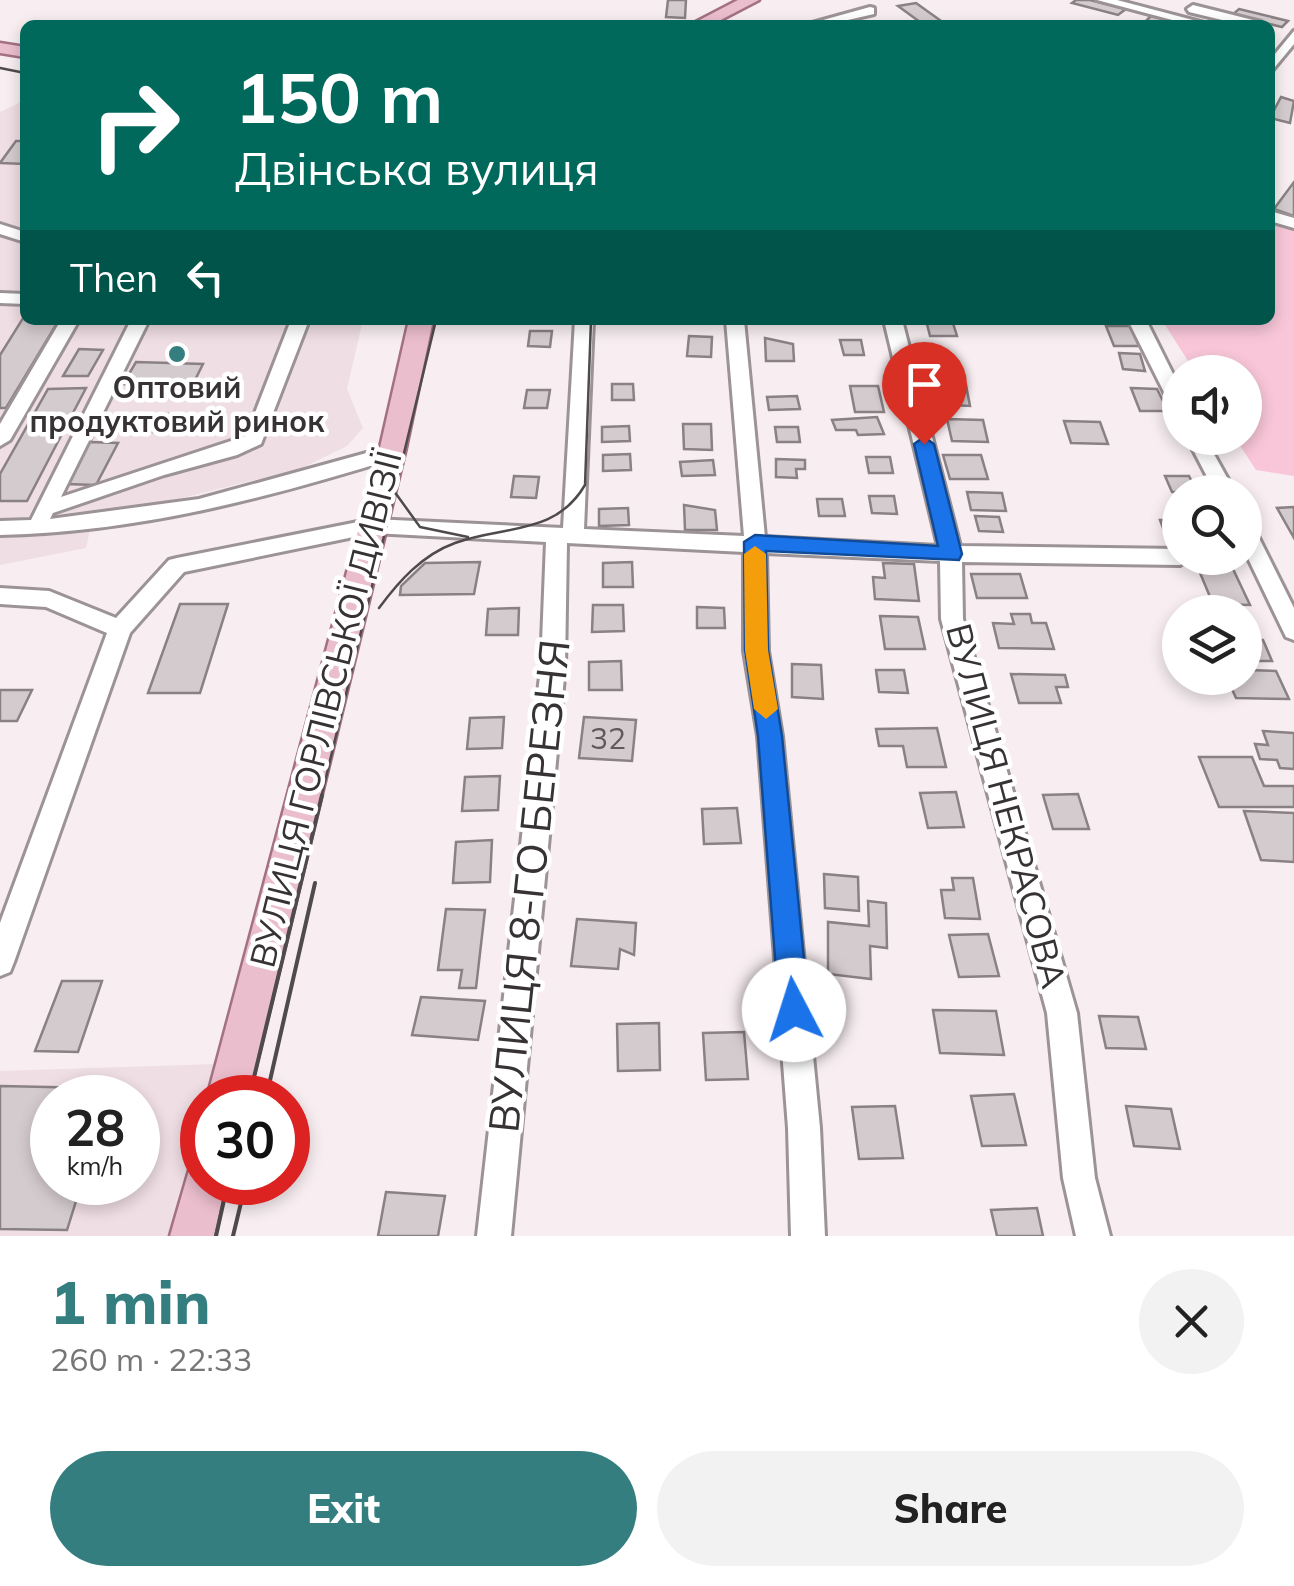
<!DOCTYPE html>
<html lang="en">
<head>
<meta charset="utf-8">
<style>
  body { margin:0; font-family:Mulish,sans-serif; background:#f2f2f2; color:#222; height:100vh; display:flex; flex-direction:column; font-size:38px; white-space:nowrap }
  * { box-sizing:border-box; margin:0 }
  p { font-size:32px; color:#767676 }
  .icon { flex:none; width:55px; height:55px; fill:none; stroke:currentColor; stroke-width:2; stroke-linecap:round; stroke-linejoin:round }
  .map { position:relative; height:1236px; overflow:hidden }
  .sheet { display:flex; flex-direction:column; background:#fff; flex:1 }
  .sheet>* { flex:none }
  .top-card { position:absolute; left:20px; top:20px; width:1255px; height:305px; border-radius:15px; box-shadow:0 5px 15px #0003; background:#00695c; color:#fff; overflow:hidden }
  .tools { position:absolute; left:1162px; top:355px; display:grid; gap:20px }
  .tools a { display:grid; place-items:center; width:100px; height:100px; border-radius:50%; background:#fff; box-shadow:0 5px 15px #0003; font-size:50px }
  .speed { position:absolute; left:30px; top:1075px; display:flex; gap:20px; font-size:50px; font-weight:700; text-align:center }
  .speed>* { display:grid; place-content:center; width:130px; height:130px; border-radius:50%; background:#fff; box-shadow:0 5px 15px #0003; line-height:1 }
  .speed small { font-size:25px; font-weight:400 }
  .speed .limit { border:15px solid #d22; background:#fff; color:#111 }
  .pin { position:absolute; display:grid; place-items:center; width:85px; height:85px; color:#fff; margin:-102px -42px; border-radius:50% 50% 50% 0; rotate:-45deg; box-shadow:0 0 10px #0007 }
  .pin .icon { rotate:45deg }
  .me { position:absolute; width:110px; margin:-55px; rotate:355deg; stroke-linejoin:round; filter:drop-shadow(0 0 8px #0008) }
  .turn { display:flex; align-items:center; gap:35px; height:210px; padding:0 50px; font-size:45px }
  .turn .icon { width:130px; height:130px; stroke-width:2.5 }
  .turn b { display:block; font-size:70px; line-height:85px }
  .then { display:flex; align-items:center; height:95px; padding:0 50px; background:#0003; gap:20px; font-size:38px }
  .round { display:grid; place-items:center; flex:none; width:105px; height:105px; border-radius:52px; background:#f2f2f2 }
  .overview { display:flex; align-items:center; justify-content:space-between; height:170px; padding:0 50px }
  h1 { font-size:60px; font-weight:800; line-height:75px; color:#357e80 }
  .primary-button { display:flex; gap:20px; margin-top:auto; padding:20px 50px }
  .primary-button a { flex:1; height:115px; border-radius:60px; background:#357e80; color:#fff; font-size:40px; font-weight:800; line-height:115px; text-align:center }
  .primary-button a+a { background:#f2f2f2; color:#222 }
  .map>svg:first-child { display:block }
  .built { fill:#efdee4; fill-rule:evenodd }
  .green { fill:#f8c6d8 }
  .building { fill:#d4cbce; stroke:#898184; stroke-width:2.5 }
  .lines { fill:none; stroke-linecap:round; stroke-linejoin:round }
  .minor-casing { stroke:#9c9396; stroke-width:6 }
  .major-casing { stroke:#a37183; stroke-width:5 }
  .minor { fill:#fff; fill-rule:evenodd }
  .major { fill:#ebbece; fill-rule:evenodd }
  .tram-far1 { stroke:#4f4a4c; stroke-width:2.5 }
  .tram { stroke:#4f4a4c; stroke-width:4 }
  .route { fill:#1a73e8; stroke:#114b97; stroke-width:2.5 }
  .slow { fill:#f59e0b }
  .poi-dot { fill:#357e80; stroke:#fff; stroke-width:4 }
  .labels { text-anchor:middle; stroke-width:9; stroke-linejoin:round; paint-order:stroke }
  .far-poi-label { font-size:30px; font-weight:bold; fill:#373334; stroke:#fff }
  .number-label { font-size:30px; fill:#5e595a }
  .street-label { font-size:35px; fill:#373334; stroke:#fff }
  .near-street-label { font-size:42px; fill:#373334; stroke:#fff }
</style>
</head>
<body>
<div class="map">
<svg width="1294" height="1236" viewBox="0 0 1294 1236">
  <rect width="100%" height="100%" fill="#f8eef2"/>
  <g class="built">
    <polygon points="25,100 25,320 363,320 347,389 363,428 347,446 300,469 170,501 94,512 86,548 0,565 0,112"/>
    <path d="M216,1064L207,1097L202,1098V1113L168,1236H0V1071ZM52,1098H138V1182H52Z"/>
  </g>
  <polygon class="green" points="1270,221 1294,229 1294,476 1256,470 1235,438 1245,438 1245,372 1195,372 1162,320 1270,320"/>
  <g class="building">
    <polygon points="668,0 686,0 685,18 666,17"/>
    <polygon points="1076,0 1090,0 1126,9 1118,15 1072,3"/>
    <polygon points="916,3 944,23 924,25 898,6"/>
    <polygon points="1239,9 1288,21 1282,27 1232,15"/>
    <polygon points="1152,15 1193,25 1145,22"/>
    <polygon points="1281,97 1294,101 1290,123 1270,118"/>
    <polygon points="16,141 25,141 25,164 0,163"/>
    <polygon points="1294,182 1294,216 1274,209"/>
    <polygon points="25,315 25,320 59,320 6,408 0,408 0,355"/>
    <polygon points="926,320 952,320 957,336 930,336"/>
    <polygon points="1106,326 1131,326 1139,346 1114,346"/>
    <polygon points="530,331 552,331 550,347 528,346"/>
    <polygon points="689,336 712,337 711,357 687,356"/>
    <polygon points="765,338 793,344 794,361 766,361"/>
    <polygon points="840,340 861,340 864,355 844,355"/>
    <polygon points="79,349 103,350 88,376 63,376"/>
    <polygon points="1119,353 1140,354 1145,371 1123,369"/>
    <polygon points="136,362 203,364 192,386 123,384"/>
    <polygon points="612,384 633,384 634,400 612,400"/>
    <polygon points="932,384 966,385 970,406 952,405 953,412 937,411"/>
    <polygon points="850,386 878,386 884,412 855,412"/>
    <polygon points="86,388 27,501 0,501 0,474 48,389"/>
    <polygon points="1131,388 1157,389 1168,411 1140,411"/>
    <polygon points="527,390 550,390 547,408 524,408"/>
    <polygon points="797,396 800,409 769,410 767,397"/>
    <polygon points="159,414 179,414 172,432 100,432 106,419 157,420"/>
    <polygon points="877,417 884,434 858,435 856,430 836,430 832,420"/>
    <polygon points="947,419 983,420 988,442 952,441"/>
    <polygon points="1064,421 1100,422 1108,444 1071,443"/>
    <polygon points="683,424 711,424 712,450 684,449"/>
    <polygon points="629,426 630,441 602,442 602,427"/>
    <polygon points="775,427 798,427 800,442 777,442"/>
    <polygon points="89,442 118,443 96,485 66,484"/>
    <polygon points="630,454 631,470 603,471 603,455"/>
    <polygon points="943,455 981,455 988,479 950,479"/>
    <polygon points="866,457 890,457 893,473 869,473"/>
    <polygon points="776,459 805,460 805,469 796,469 797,478 776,477"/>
    <polygon points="713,460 715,475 682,476 680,462"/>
    <polygon points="514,476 539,477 536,498 511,497"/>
    <polygon points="1165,476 1189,476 1197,492 1172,492"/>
    <polygon points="967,492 1002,493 1006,511 971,510"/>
    <polygon points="869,496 894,496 897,514 872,513"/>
    <polygon points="817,499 842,499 845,516 819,516"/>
    <polygon points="684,505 715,510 717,530 685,530"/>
    <polygon points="1294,507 1294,538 1277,508"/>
    <polygon points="628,508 629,525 599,526 599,509"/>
    <polygon points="1171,508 1180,509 1180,533 1165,533 1160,520 1175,520"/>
    <polygon points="975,516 999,517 1003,532 979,531"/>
    <polygon points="480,562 474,594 400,595 401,586 425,563"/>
    <polygon points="632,562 633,587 603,587 603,563"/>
    <polygon points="883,563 914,564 919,601 875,599 873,577 885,578"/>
    <polygon points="1198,568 1233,569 1250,605 1213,604"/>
    <polygon points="971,574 1020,574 1027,598 977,598"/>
    <polygon points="180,604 228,604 200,693 148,693"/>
    <polygon points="593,605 623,605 624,631 592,632"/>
    <polygon points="697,607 724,608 725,628 697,628"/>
    <polygon points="519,608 518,635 486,635 488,609"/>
    <polygon points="1011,614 1030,614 1032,623 1046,623 1054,649 999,648 993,623 1014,624"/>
    <polygon points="880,616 918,617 925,649 885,649"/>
    <polygon points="1245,633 1248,640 1263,640 1272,661 1245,661"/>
    <polygon points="621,661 622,690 589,690 589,662"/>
    <polygon points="792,664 821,665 823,699 792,697"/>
    <polygon points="876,670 904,670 908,693 879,692"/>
    <polygon points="1245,670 1276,671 1289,699 1236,698 1227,678 1245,678"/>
    <polygon points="1011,674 1065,675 1068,687 1056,687 1061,703 1019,703"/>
    <polygon points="0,690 32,690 17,721 0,721"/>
    <polygon points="504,717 502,748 467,749 470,718"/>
    <polygon points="584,717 636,720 632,761 579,758"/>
    <polygon points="937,728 946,767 907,767 903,746 879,746 876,729"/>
    <polygon points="1263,731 1294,733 1294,769 1280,768 1277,760 1260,759 1255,744 1268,745"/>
    <polygon points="1199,757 1252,757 1264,786 1294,786 1294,807 1219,807"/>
    <polygon points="500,776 498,810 462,811 465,777"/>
    <polygon points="956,792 964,827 928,828 920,793"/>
    <polygon points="1078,794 1089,829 1053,829 1043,795"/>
    <polygon points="737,808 741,843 704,844 702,809"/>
    <polygon points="1244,811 1294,813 1294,862 1261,860"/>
    <polygon points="492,840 490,882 453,883 456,842"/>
    <polygon points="824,874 858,877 859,911 825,908"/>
    <polygon points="952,878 973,878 980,919 945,918 941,890 954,890"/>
    <polygon points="868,901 886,903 887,948 870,946 871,979 828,974 828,922 869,926"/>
    <polygon points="446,909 485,910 476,988 459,988 462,970 438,970"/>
    <polygon points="577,919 636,923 634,955 620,949 618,969 571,966"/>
    <polygon points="988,934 999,976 959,977 949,935"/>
    <polygon points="62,981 102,981 78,1052 35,1051"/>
    <polygon points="421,997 485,1001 478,1040 412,1035"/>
    <polygon points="933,1010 996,1011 1004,1055 940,1053"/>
    <polygon points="1099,1016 1138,1017 1146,1049 1106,1048"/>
    <polygon points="659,1023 660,1070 618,1071 617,1024"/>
    <polygon points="744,1032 748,1079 706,1080 703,1033"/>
    <polygon points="0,1086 94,1088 91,1098 52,1098 52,1182 82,1182 67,1230 0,1229"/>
    <polygon points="1014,1094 1026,1145 982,1146 971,1096"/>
    <polygon points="895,1106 903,1158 859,1159 852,1107"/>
    <polygon points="1126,1106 1171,1109 1180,1149 1134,1146"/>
    <polygon points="386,1192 445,1196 438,1236 378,1236"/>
    <polygon points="1037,1208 1043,1236 997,1236 991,1210"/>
  </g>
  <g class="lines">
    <defs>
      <g id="minor">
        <polygon points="1097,0 1117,0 1212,25 1191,25"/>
        <polygon points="1193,5 1261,22 1263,25 1243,25 1189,12 1187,9"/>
        <polygon points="870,7 874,8 874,14 826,25 805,25"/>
        <polygon points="1294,31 1294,44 1270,73 1270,60"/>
        <polygon points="1270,211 1294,218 1294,228 1270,221"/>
        <polygon points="0,224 25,232 25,242 0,234"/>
        <polygon points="0,293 25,294 25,304 0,303"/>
        <polygon points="61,320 79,320 10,440 0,446 0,424"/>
        <path d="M131,320H149L61,497L246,436L291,320H309L261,444L237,455L164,475L53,513L50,519L199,499L392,446L402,452L399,457C268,498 138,532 0,535V521L31,520Z"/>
        <polygon points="575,320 593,320 584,529 744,536 726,320 744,320 765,537 938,546 884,320 902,320 960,546 1180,549 1180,558 1190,558 1180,565 962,562 963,619 1077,1013 1095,1178 1110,1236 1076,1236 1063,1178 1047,1013 941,619 940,561 766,553 768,651 782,736 820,1128 825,1236 791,1236 788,1128 758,736 744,651 744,552 567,543 565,667 511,1236 477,1236 541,667 546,542 373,533 184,572 130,633 14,962 10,972 0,976 0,923 107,633 46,607 0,604 0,588 49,591 116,618 169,560 177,558 373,519 563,528"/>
        <polygon points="1128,320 1146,320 1180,388 1180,412 1171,406"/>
        <polygon points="1187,438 1205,438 1235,492 1215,492"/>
        <polygon points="1245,523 1255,530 1294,608 1294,640 1286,637 1245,552"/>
      </g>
      <g id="major">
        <polygon points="738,0 759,0 711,25 690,25"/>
        <polygon points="0,43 25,47 25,57 0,53"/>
        <polygon points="409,320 433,320 405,452 248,1098 207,1098 379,452"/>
        <polygon points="202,1161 202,1182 226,1182 214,1236 170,1236 190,1167"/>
      </g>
    </defs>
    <use href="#minor" class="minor-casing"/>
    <use href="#major" class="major-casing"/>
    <use href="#minor" class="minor"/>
    <use href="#major" class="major"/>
    <g class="tram-far1">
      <polyline points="0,68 25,73"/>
      <polyline points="394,491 420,527 468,537"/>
      <path d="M379,608C399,581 422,555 455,543C504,525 555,536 585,485L591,320"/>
      <polyline points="321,798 436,320"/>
    </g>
    <g class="tram">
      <polyline points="249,1098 322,795"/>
      <polyline points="266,1098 315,883"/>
      <polyline points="216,1236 228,1182"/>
      <polyline points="233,1236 246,1182"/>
    </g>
  </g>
  <polygon class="route" points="924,437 934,444 962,554 959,560 766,551 768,650 782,736 809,1010 804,1021 794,1025 783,1021 779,1010 758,736 745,650 744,542 755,535 938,546 914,444"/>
  <polygon class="slow" points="755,546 766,554 768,650 778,709 766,719 754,709 745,650 744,554"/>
  <circle class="poi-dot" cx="177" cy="354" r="10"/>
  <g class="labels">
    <g class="far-poi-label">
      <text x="177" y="398">Оптовий<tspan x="177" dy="34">продуктовий ринок</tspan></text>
    </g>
    <g class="number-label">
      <text x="608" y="749">32</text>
    </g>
    <g class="street-label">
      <text transform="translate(326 709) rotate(-76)" y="12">ВУЛИЦЯ ГОРЛІВСЬКОЇ ДИВІЗІЇ</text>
      <text transform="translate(1006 806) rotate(75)" y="12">ВУЛИЦЯ НЕКРАСОВА</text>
    </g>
    <g class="near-street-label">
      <text transform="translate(529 886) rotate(-84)" y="15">ВУЛИЦЯ 8-ГО БЕРЕЗНЯ</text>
    </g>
  </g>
</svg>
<div class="tools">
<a><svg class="icon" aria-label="sound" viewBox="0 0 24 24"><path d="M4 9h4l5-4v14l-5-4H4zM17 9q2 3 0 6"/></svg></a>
<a><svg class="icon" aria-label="search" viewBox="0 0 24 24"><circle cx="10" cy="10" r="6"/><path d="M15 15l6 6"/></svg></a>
<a><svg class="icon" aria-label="layers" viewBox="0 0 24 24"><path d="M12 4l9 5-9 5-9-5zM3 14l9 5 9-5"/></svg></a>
</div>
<div class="speed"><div>28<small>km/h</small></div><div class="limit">30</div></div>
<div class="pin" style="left:924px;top:444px;background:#d93025"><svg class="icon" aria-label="arrive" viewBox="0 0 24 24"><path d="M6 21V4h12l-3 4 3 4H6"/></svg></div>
<svg class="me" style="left:794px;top:1010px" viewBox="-20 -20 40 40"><circle r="19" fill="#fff"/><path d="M0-13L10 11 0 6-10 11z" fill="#1a73e8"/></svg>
<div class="top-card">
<div class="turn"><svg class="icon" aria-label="right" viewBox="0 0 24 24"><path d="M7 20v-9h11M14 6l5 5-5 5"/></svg><div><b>150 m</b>Двінська вулиця</div></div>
<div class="then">Then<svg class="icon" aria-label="left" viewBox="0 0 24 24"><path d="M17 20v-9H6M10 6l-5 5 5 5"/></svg></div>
</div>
</div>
<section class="sheet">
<div class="overview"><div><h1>1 min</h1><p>260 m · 22:33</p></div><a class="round"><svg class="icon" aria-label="close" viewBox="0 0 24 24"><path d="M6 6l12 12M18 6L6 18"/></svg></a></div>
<div class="primary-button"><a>Exit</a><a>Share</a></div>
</section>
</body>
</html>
